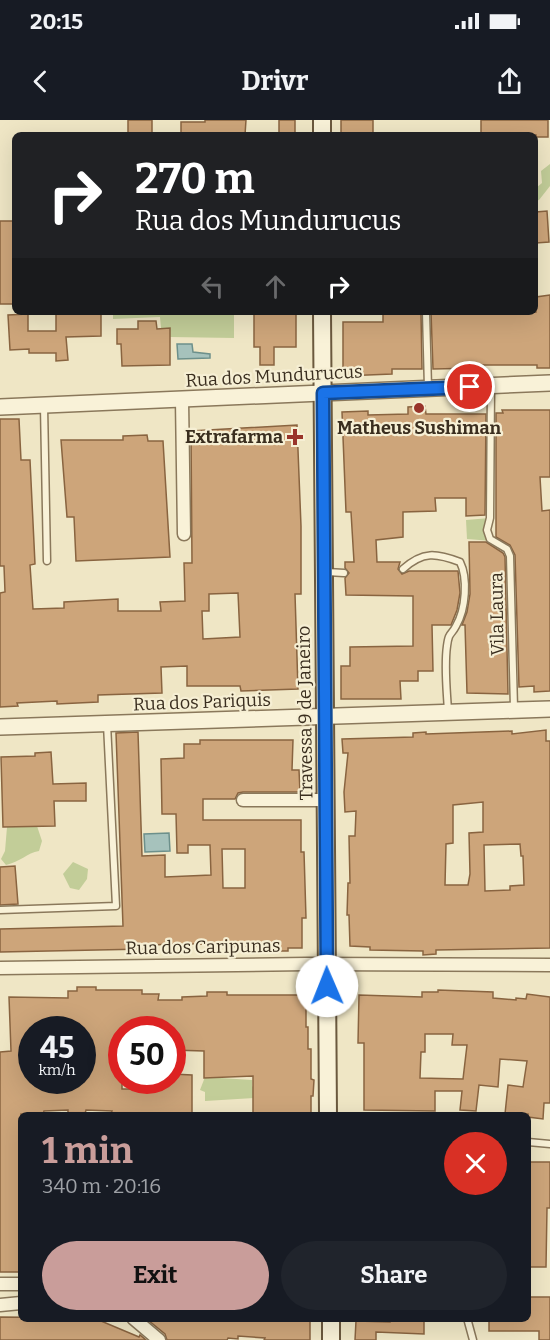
<!DOCTYPE html>
<html lang="en">
<head>
<meta charset="utf-8">
<style>
  body { margin:0; font-family:Bitter,serif; background:#20242c; color:#f1f3f6; height:100vh; display:flex; flex-direction:column; font-size:22px; white-space:nowrap }
  * { box-sizing:border-box; margin:0 }
  p { font-size:20px; color:#9ea1a6 }
  .icon { flex:none; width:33px; height:33px; fill:none; stroke:currentColor; stroke-width:2; stroke-linecap:round; stroke-linejoin:round }
  .map { position:relative; flex:1; overflow:hidden }
  .sheet { position:absolute; left:18px; top:992px; width:513px; height:210px; display:flex; flex-direction:column; background:#171b24; border-radius:9px; box-shadow:0 6px 24px #0002 }
  .sheet>* { flex:none }
  .guide { position:absolute; left:12px; top:12px; width:526px; height:183px; border-radius:9px; box-shadow:0 6px 24px #0002; background:#202124; color:#fff; overflow:hidden }
  .speed { position:absolute; left:18px; top:896px; display:flex; gap:12px; font-size:30px; font-weight:700; text-align:center }
  .speed>* { display:grid; place-content:center; width:78px; height:78px; border-radius:50%; background:#171b24; box-shadow:0 6px 24px #0002; line-height:1 }
  .speed small { font-size:15px; font-weight:400 }
  .speed .limit { border:9px solid #d22; background:#fff; color:#111 }
  .pin { position:absolute; display:grid; place-items:center; width:51px; height:51px; color:#fff; margin:-26px; border:3px solid #fff; border-radius:50%; box-shadow:0 2px 6px #0007 }
  .me { position:absolute; width:66px; margin:-33px; rotate:359deg; stroke-linejoin:round; filter:drop-shadow(0 0 4px #0008) }
  .turn { display:flex; align-items:center; gap:21px; height:126px; padding:0 24px; font-size:27px }
  .turn .icon { width:78px; height:78px; stroke-width:2.5 }
  .turn b { display:block; font-size:42px; line-height:51px }
  .lanes { display:flex; align-items:center; height:57px; padding:0 24px; background:#0003; justify-content:center; gap:30px; direction:ltr }
  .lanes .off { opacity:.35 }
  .round { display:grid; place-items:center; flex:none; width:63px; height:63px; border-radius:32px; background:#20242c }
  .summary { display:flex; align-items:center; justify-content:space-between; height:102px; padding:0 24px }
  h1 { font-size:36px; font-weight:700; line-height:45px; color:#c99d9a }
  .button { display:flex; gap:12px; margin-top:auto; padding:12px 24px }
  .button a { flex:1; height:69px; border-radius:36px; background:#c99d9a; color:#111; font-size:24px; font-weight:700; line-height:69px; text-align:center }
  .button a+a { background:#20242c; color:#f1f3f6 }
  .status { display:flex; justify-content:space-between; align-items:center; height:42px; padding:0 30px; background:#171b24; direction:ltr }
  .status svg { height:16px; fill:currentColor }
  header { display:flex; justify-content:space-between; align-items:center; height:78px; padding:0 24px; background:#171b24; font-size:27px; font-weight:700 }
  .map>svg:first-child { display:block }
  .green { fill:#c2cd98 }
  .water { fill:#a6c2bc; stroke:#6d908b; stroke-width:1.5 }
  .building { fill:#cda57a; stroke:#896440; stroke-width:1.5; fill-rule:evenodd }
  .lines { fill:none; stroke-linecap:round; stroke-linejoin:round }
  .service-casing { stroke:#8a785b; stroke-width:9 }
  .minor-casing { stroke:#8a785b; stroke-width:15 }
  .tertiary-casing { stroke:#8a785b; stroke-width:18 }
  .secondary-casing { stroke:#6b593e; stroke-width:20 }
  .service { stroke:#f9f2d8; stroke-width:6 }
  .minor { stroke:#f9f2d8; stroke-width:12 }
  .tertiary { stroke:#f9f2d8; stroke-width:15 }
  .secondary { stroke:#f9f2d8; stroke-width:16 }
  .route-casing { stroke:#114b97; stroke-width:15 }
  .route { stroke:#1a73e8; stroke-width:10 }
  .poi-dot { fill:#99342a; stroke:#f6efd4; stroke-width:2 }
  .labels { text-anchor:middle; stroke-width:4.5; stroke-linejoin:round; paint-order:stroke }
  .street-label { font-size:18px; fill:#3a2e1f; stroke:#f6efd4 }
  .poi-label { font-size:18px; font-weight:bold; fill:#3a2e1f; stroke:#f6efd4 }
</style>
</head>
<body>
<div class="status"><b>20:15</b><svg viewBox="0 0 49 12"><path d="M0 12V9h3v3zM5 12V6h3v6zM10 12V3h3v9zM15 12V0h3v12zM26 1h20v11H26zM47 4h2v5h-2z"/></svg></div>
<header><svg class="icon" aria-label="back" viewBox="0 0 24 24"><path d="M15 5l-7 7 7 7"/></svg>Drivr<svg class="icon" aria-label="share" viewBox="0 0 24 24"><path d="M12 15V3M7 8l5-5 5 5M5 13v7h14v-7"/></svg></header>
<div class="map">
<svg width="550" height="1220" viewBox="0 0 550 1220">
  <rect width="100%" height="100%" fill="#efe6c5"/>
  <g class="green">
    <polygon points="550,44 550,66 539,80 536,81 536,68 542,63 541,51"/>
    <polygon points="113,192 234,192 234,218 170,217 170,208 161,208 160,197 113,199"/>
    <polygon points="490,398 492,421 467,419 466,400"/>
    <path d="M37,706L42,721L39,731C27,733 20,742 6,745L1,739L5,731L7,707Z"/>
    <polygon points="73,742 88,749 87,759 79,770 70,768 63,754"/>
    <polygon points="205,957 252,960 252,966 255,969 254,978 205,981 205,972 200,970"/>
  </g>
  <g class="water">
    <polygon points="177,224 192,224 193,232 210,234 210,238 178,239"/>
    <polygon points="169,713 170,731 145,732 144,714"/>
  </g>
  <g class="building">
    <rect x="128" y="0" width="24" height="15"/>
    <polygon points="205,0 246,0 245,15 181,15 181,2 205,2"/>
    <rect x="279" y="0" width="16" height="15"/>
    <rect x="341" y="0" width="32" height="15"/>
    <polygon points="481,0 548,0 548,17 536,17 536,15 481,15"/>
    <polygon points="547,91 549,122 536,123 536,92"/>
    <rect x="0" y="101" width="15" height="83"/>
    <polygon points="550,175 550,248 537,248 537,245 480,245 480,248 433,249 431,192 536,192 536,177"/>
    <polygon points="56,192 101,192 101,216 66,217 68,240 56,241 56,233 29,233 29,229 10,230 8,195 28,194 28,211 56,211"/>
    <polygon points="254,192 296,192 296,227 274,227 274,245 260,245 260,227 254,227"/>
    <polygon points="383,193 421,193 422,249 392,249 392,254 343,256 343,202 383,202"/>
    <polygon points="138,201 156,201 157,209 170,208 170,245 122,246 121,224 117,224 117,209 138,209"/>
    <polygon points="425,286 426,294 486,294 485,395 466,396 466,378 435,378 436,391 403,392 403,417 376,420 377,442 400,442 398,449 402,454 409,451 458,451 460,473 457,490 451,505 432,505 433,551 418,551 418,561 400,561 401,579 341,579 341,546 350,546 350,527 413,526 413,476 346,475 345,458 349,453 345,448 345,442 354,442 351,392 346,392 342,292 368,291 368,295 408,294 408,287"/>
    <polygon points="502,290 550,290 550,357 540,357 542,391 550,390 550,571 534,572 534,566 519,567 515,435 510,425 496,417 496,293 503,293"/>
    <path d="M0,299H19L21,340H30L35,444L30,445L33,489L64,488V482L118,479V491H161L160,482L185,481L184,443H192L191,311L297,305L301,406V474H295L298,569L241,571L240,566H187V546L161,547L162,573L98,575V582L57,584V581L17,583L18,586L0,587V473L5,472L4,446H0ZM238,473L240,517L203,519L202,491H209V474Z"/>
    <polygon points="147,315 148,321 163,321 170,437 76,441 74,397 67,397 61,320 123,320 123,316"/>
    <polygon points="469,422 486,422 503,433 505,437 508,574 467,573 465,505 462,505 467,492 470,474"/>
    <path d="M546,610V621H550V828L436,830V834L423,835V831L370,830V827L350,826L349,795H347L348,763H350L349,716H355L356,691L345,692L344,672L348,633H343L342,619L413,617V613L426,612V614L512,611V614ZM483,682V712L469,713L470,754L468,765H445L446,724L453,723V685ZM520,724L521,736H523L524,765L510,766V770L485,771L484,725Z"/>
    <path d="M138,612L142,736L165,735V757L211,755L210,725H188V733H177L176,694H162L161,639L184,638V624H200V620H293L292,650H299L300,672H243L238,673L235,679H203V700H301V732H304L306,798H302V828H288V831H274L260,830L261,826L213,827V824H167L145,826V829L0,832V809L123,806L116,613ZM222,729H245V768H223Z"/>
    <polygon points="51,632 53,664 86,663 86,681 54,681 55,706 3,707 1,637 35,636 35,633"/>
    <polygon points="15,746 18,784 0,785 0,747"/>
    <path d="M77,867H96V870H142V874H159L158,880H182V877L207,876V872H227V875H306V907H308V929H311V959L314,960L313,976H311V994H253V956L204,958V931L172,930V909H122V969H146L147,961L150,960H172V954L192,955V994H111L112,991L86,990L85,994H68V990L44,991L43,994H21V1152H0V932L11,931L9,877L68,878V871H77ZM32,909H82V960H32Z"/>
    <path d="M438,870L493,872V878L516,880V878L526,879L527,874L550,877V983H544L543,999L528,997V994H505L508,965L523,967L527,941L500,939L498,967L479,965L476,991L460,990L462,971H435V991L364,990V923H358L359,875L422,877V872H438ZM425,914H453L452,925H467L463,959L420,958L421,932H425Z"/>
    <polygon points="528,1042 550,1042 550,1088 547,1088 546,1147 528,1147"/>
    <polygon points="528,1177 550,1177 550,1220 539,1220 539,1211 489,1211 489,1198 528,1198"/>
    <polygon points="0,1197 94,1198 139,1217 140,1215 146,1220 0,1220"/>
    <polygon points="149,1198 310,1198 310,1220 264,1220 265,1218 238,1216 238,1219 228,1218 227,1220 167,1220 165,1214 148,1200"/>
    <polygon points="390,1198 424,1198 424,1214 376,1212 376,1220 355,1220 356,1201 390,1202"/>
  </g>
  <g class="lines">
    <defs>
      <g id="service">
        <polyline points="426,192 428,268"/>
        <polyline points="491,266 490,398 487,410 490,419 507,429 510,436 514,588"/>
        <polyline points="44,286 47,441"/>
        <path d="M403,449C423,431 436,433 460,442C468,458 466,489 456,506C451,516 449,511 447,526C444,547 447,571 448,592"/>
        <polyline points="327,452 344,453"/>
        <polyline points="0,790 116,786 107,604"/>
        <polyline points="528,1022 550,1024"/>
        <polyline points="467,1198 473,1220"/>
      </g>
      <g id="minor">
        <polyline points="182,280 184,414"/>
        <polyline points="243,680 326,680"/>
        <polyline points="0,848 307,844 550,845"/>
        <polyline points="0,1164 21,1164"/>
        <polyline points="0,1185 21,1183"/>
        <polyline points="133,1198 159,1220"/>
      </g>
      <g id="tertiary">
        <polyline points="0,287 550,263"/>
        <polyline points="0,607 550,589"/>
      </g>
      <g id="secondary">
        <polyline points="322,15 322,0"/>
        <polyline points="322,192 328,994"/>
        <polyline points="331,1198 331,1220"/>
      </g>
    </defs>
    <use href="#service" class="service-casing"/>
    <use href="#minor" class="minor-casing"/>
    <use href="#tertiary" class="tertiary-casing"/>
    <use href="#secondary" class="secondary-casing"/>
    <use href="#service" class="service"/>
    <use href="#minor" class="minor"/>
    <use href="#tertiary" class="tertiary"/>
    <use href="#secondary" class="secondary"/>
  </g>
  <g class="lines">
    <defs>
      <polyline id="route" points="327,866 323,273 470,267"/>
    </defs>
    <use href="#route" class="route-casing"/>
    <use href="#route" class="route"/>
  </g>
  <g class="poi-dot">
    <circle cx="419" cy="288" r="6"/>
    <path d="M292 308h6v6h6v6h-6v6h-6v-6h-6v-6h6z"/>
  </g>
  <g class="labels">
    <g class="street-label">
      <text transform="translate(274 256) rotate(-3)" y="6">Rua dos Mundurucus</text>
      <text transform="translate(497 494) rotate(-91)" y="6">Vila Laura</text>
      <text transform="translate(202 582) rotate(-2)" y="6">Rua dos Pariquis</text>
      <text transform="translate(305 593) rotate(-91)" y="6">Travessa 9 de Janeiro</text>
      <text transform="translate(203 827) rotate(-1)" y="6">Rua dos Caripunas</text>
    </g>
    <g class="poi-label">
      <text x="419" y="314">Matheus Sushiman</text>
      <text x="283" y="323" text-anchor="end">Extrafarma</text>
    </g>
  </g>
</svg>
<div class="speed"><div>45<small>km/h</small></div><div class="limit">50</div></div>
<div class="pin" style="left:470px;top:267px;background:#d93025"><svg class="icon" aria-label="arrive" viewBox="0 0 24 24"><path d="M6 21V4h12l-3 4 3 4H6"/></svg></div>
<svg class="me" style="left:327px;top:866px" viewBox="-20 -20 40 40"><circle r="19" fill="#fff"/><path d="M0-13L10 11 0 6-10 11z" fill="#1a73e8"/></svg>
<div class="guide">
<div class="turn"><svg class="icon" aria-label="right" viewBox="0 0 24 24"><path d="M7 20v-9h11M14 6l5 5-5 5"/></svg><div><b>270 m</b>Rua dos Mundurucus</div></div>
<div class="lanes"><svg class="icon off" aria-label="left" viewBox="0 0 24 24"><path d="M17 20v-9H6M10 6l-5 5 5 5"/></svg><svg class="icon off" aria-label="ahead" viewBox="0 0 24 24"><path d="M12 20V5M6 11l6-6 6 6"/></svg><svg class="icon" aria-label="right" viewBox="0 0 24 24"><path d="M7 20v-9h11M14 6l5 5-5 5"/></svg></div>
</div>
<section class="sheet">
<div class="summary"><div><h1>1 min</h1><p>340 m · 20:16</p></div><a class="round" style="background:#d93025;color:#fff"><svg class="icon" aria-label="close" viewBox="0 0 24 24"><path d="M6 6l12 12M18 6L6 18"/></svg></a></div>
<div class="button"><a>Exit</a><a>Share</a></div>
</section>
</div>
</body>
</html>
